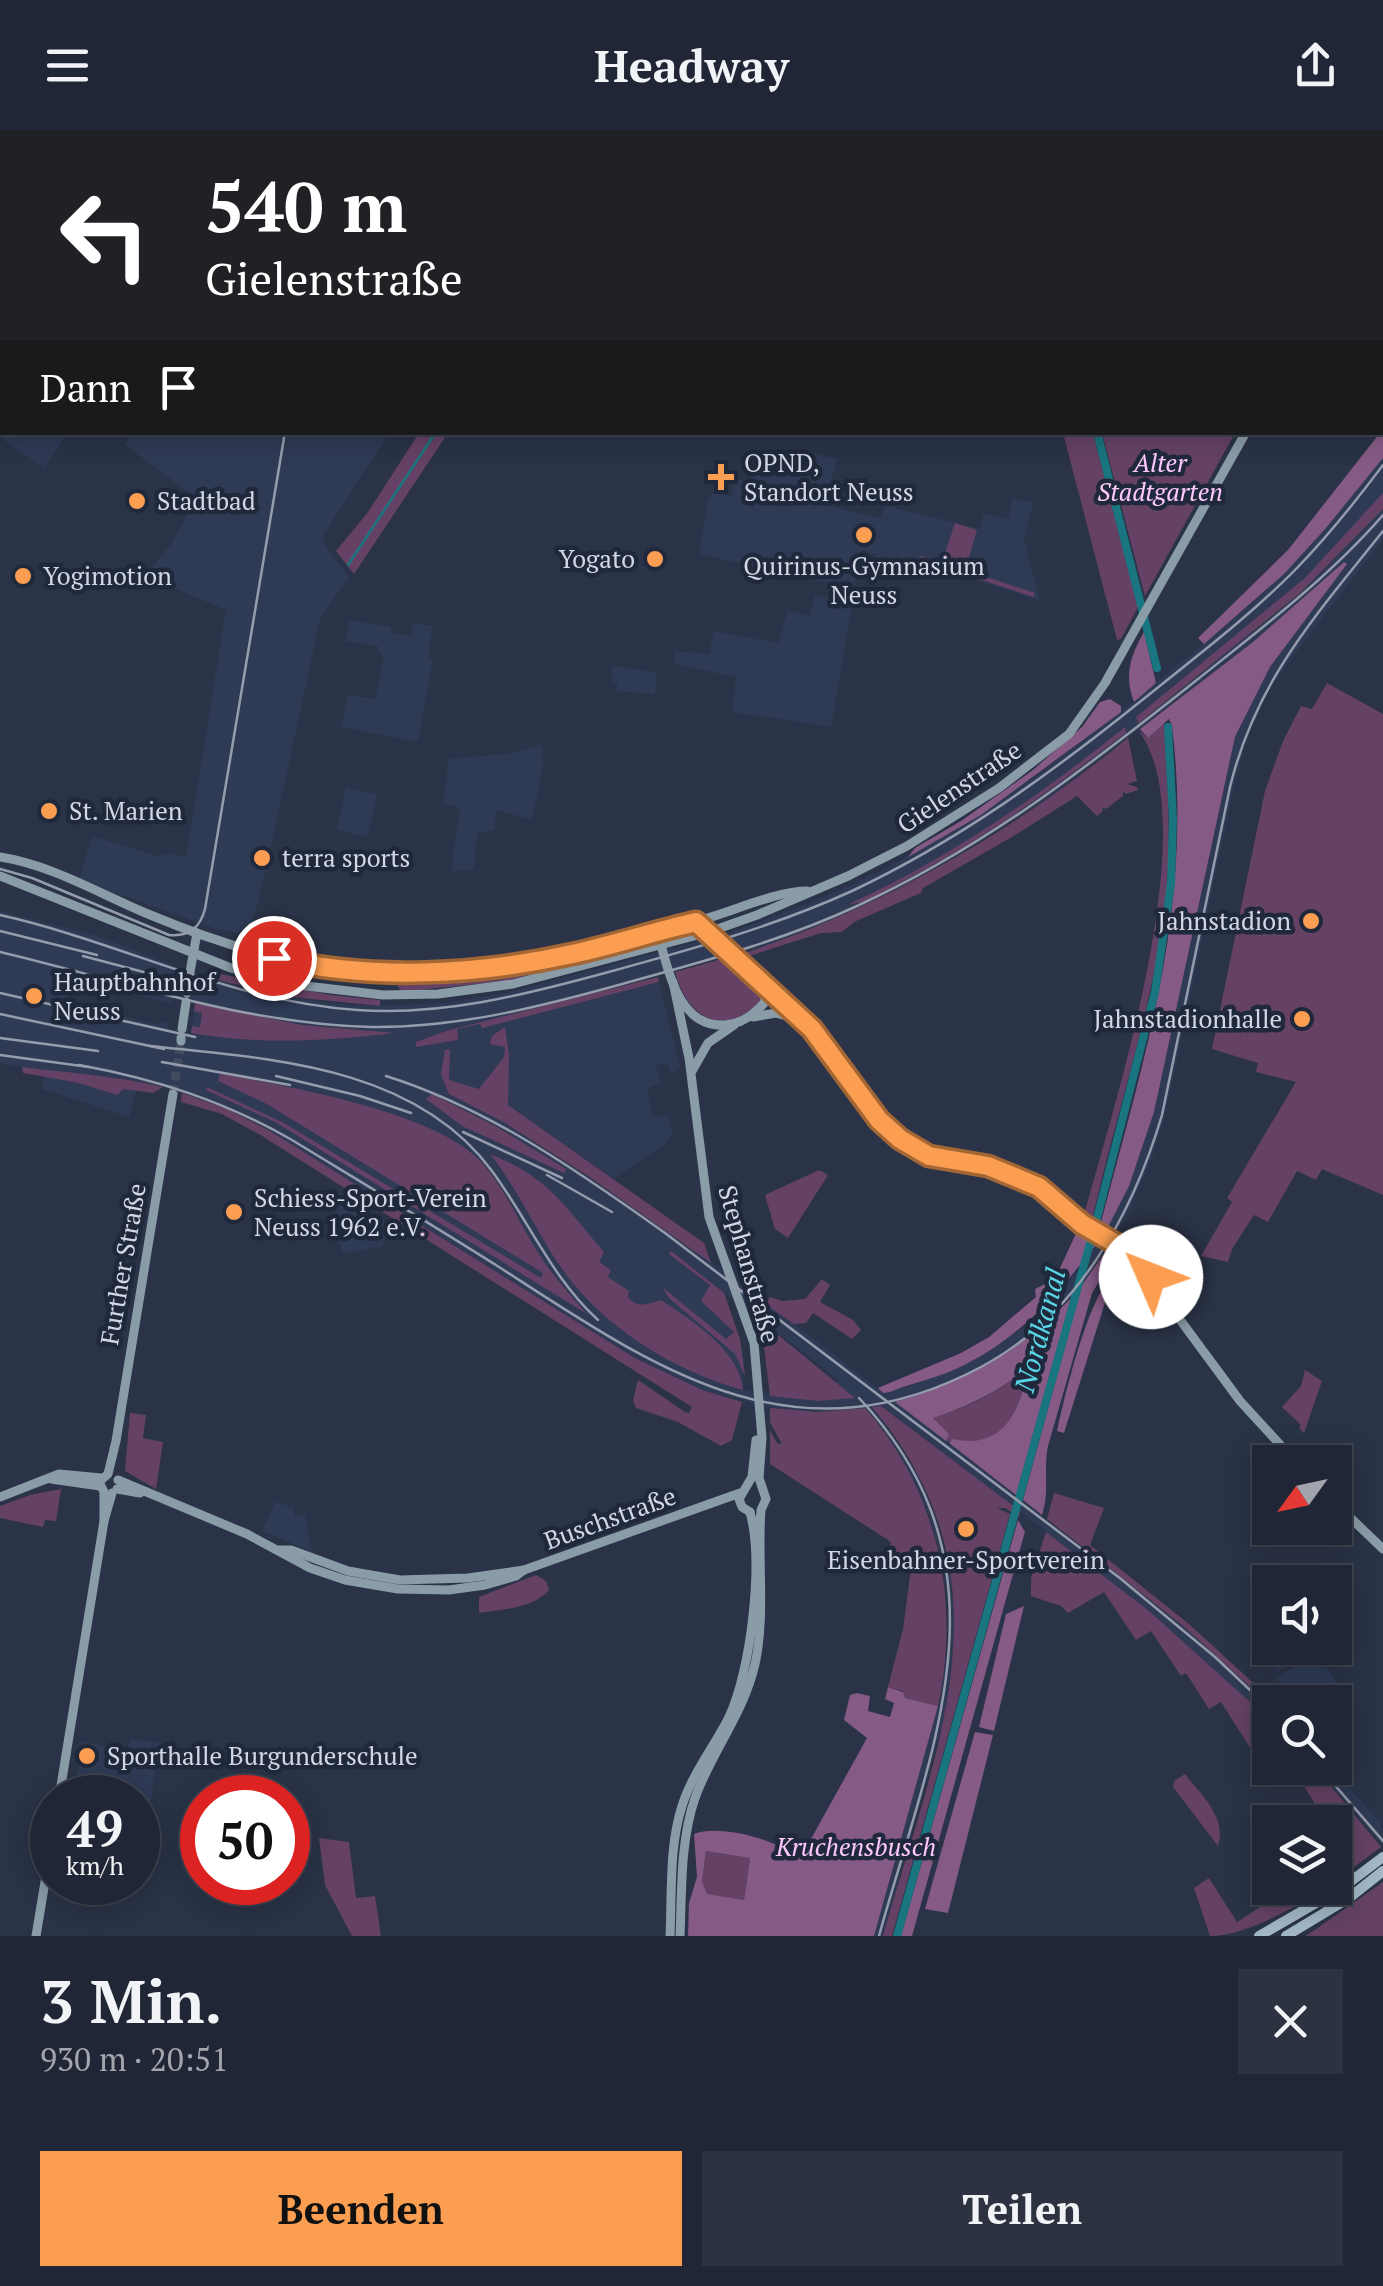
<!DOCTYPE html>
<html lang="de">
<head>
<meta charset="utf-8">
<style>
  body { margin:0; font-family:"PT Serif",serif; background:#2d3241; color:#f1f3f6; height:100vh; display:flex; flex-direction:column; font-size:38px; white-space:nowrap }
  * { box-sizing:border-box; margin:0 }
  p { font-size:32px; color:#a2a5ad }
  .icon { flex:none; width:55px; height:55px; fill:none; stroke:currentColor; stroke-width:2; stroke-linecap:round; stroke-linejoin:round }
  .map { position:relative; height:1806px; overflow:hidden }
  .drawer { display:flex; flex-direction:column; background:#202635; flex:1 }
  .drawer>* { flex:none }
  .banner { position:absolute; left:0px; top:0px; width:1385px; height:305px; box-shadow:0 5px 25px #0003,0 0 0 2px #3d4350; background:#202124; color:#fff; overflow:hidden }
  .needle { width:65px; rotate:237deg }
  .buttons { position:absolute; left:1252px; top:1315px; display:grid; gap:20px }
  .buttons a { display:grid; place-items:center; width:100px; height:100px; border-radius:0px; background:#202635; box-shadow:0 5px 25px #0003,0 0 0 2px #3d4350; font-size:50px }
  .speed { position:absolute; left:30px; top:1645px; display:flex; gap:20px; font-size:50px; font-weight:700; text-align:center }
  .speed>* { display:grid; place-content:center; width:130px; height:130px; border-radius:50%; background:#202635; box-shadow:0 5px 25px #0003,0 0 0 2px #3d4350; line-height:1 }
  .speed small { font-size:25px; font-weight:400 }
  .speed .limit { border:15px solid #d22; background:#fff; color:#111 }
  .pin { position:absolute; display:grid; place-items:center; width:85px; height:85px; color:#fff; margin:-42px; border:5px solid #fff; border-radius:50%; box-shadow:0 2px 10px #0007 }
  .me { position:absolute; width:110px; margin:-55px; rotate:314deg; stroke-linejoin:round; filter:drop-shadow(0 0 8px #0008) }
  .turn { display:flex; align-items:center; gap:35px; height:210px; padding:0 40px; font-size:45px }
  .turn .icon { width:130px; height:130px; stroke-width:2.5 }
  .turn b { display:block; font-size:70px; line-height:85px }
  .then { display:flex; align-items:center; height:95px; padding:0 40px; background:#0003; gap:20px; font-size:38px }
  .round { display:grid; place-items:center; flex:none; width:105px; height:105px; border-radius:0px; background:#2d3241 }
  .headline { display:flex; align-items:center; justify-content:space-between; height:170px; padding:0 40px }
  h1 { font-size:60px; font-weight:700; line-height:75px }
  .action { display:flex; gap:20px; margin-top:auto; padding:20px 40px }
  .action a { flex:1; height:115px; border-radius:0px; background:#fb9e51; color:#111; font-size:40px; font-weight:700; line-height:115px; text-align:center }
  .action a+a { background:#2d3241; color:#f1f3f6 }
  header { display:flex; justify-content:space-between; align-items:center; height:130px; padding:0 40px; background:#202635; font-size:45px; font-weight:700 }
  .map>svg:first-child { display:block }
  .built { fill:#2f3a55; fill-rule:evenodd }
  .green { fill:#654265 }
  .forest { fill:#855a84; fill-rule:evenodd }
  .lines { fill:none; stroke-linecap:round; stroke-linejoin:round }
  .stream { stroke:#19757f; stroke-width:2.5 }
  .canal { stroke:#19757f; stroke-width:8 }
  .secondary-tunnel { stroke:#434c5f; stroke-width:9; stroke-dasharray:9 4.5; stroke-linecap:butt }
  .secondary { stroke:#8a9ca7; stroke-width:9 }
  .primary { stroke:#a2b8c7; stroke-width:10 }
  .tram { stroke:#959cab; stroke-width:2.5 }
  .rail { stroke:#959cab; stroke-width:2.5 }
  .route-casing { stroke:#a36735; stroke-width:25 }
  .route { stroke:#fb9e51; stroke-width:18 }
  .poi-dot { fill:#fb9e51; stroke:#20293c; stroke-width:4 }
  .labels { text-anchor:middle; stroke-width:9; stroke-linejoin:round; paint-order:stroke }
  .poi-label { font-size:25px; fill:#d1d7e4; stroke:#20293c; text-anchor:start }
  .park-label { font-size:25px; font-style:italic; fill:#fdc9fc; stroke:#20293c }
  .street-label { font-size:25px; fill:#d1d7e4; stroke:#20293c }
  .water-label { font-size:28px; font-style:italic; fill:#58d6e5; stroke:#20293c }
</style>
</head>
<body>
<header><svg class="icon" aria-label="menu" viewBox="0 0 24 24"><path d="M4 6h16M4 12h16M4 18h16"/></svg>Headway<svg class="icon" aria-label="share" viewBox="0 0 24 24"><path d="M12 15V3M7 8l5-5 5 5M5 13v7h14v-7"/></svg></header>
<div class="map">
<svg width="1383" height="1806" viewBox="0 0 1383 1806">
  <rect width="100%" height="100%" fill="#2a3347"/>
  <g class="built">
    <polygon points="2,270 2,302 68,303 44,337 6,312 0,300"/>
    <polygon points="134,302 389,303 323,406 325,415 349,447 320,489 266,740 249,805 216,799 79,750 92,706 157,726 168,723 186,727 226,480 145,446 172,413 196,368 125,315"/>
    <polygon points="802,320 837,329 825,374 852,382 881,388 884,375 980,399 984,383 1008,389 1013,368 1033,373 1024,410 1040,471 909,428 901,433 895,431 892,440 880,436 878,441 873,439 876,424 861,420 854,459 699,424 708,370 713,363 731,366 734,350 751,352 754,337 796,345"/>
    <path d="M1383,328V409L1290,530L1269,560L1246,611L1234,655L1165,986L1152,1028L1127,1085L1088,1147L1033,1205L969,1246L897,1273L1182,1495L1270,1575V1590L1148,1480L882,1276L886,1294L920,1347L936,1388L950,1439L956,1504L945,1585L883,1806H874L938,1576L948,1515V1478L943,1437L928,1382L865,1278L818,1282L774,1279L702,1260L636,1228L270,1001L225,978L163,957L153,963L137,959L129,987L42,959L45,946L23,943L22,937L0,934V781L98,806L179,838L254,860L334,874L376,876L444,873L506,863L726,804L808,774L881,741L966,694L1039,644L1136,570L1264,463L1326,398ZM1344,432L1347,434L1270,537L1235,608L1154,982L1129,1056L1099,1111L1071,1149L1031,1192L992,1220L913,1255L883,1263L777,1180L630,1074L505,993L449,964L508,975L614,1049L663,1016L673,1002L668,986L652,987L648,958L661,953L656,936L667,933L671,944L680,937L659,852L481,897L480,893L773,814L858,780L933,742L1053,665L1253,512ZM73,845L108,854L111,859L164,872H172L174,868L195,873L191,903L169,900L168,894L164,892L155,894L66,873ZM725,1164L803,1222L838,1250L818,1271L743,1260L744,1229Z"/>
    <polygon points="815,465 852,474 831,597 732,582 736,547 674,534 675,521 709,524 714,501 778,513 788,480 810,486"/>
    <polygon points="349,490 391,497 391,503 411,506 413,493 433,496 428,528 433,529 418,612 341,597 348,565 375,569 384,527 378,521 378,516 346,511"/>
    <polygon points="613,536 657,542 655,564 616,561 617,553 611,551"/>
    <polygon points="542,614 543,637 533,686 529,689 497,680 494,700 477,703 474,740 451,741 460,678 443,673 449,629 514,623"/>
    <polygon points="346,658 377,664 368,707 337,700"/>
    <polygon points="333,1059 390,1095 382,1117 342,1124"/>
    <polygon points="275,1372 293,1377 295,1386 305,1384 312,1422 262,1401"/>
    <polygon points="1260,1480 1270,1487 1270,1518 1315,1518 1277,1542 1267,1527 1253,1523"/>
    <polygon points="1317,1522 1338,1555 1317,1568 1319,1572 1283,1572 1289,1568 1276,1548"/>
    <polygon points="131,1609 160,1613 149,1682 138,1680 138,1668 74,1668 82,1612 128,1619"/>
    <polygon points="1316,1638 1331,1638 1381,1693 1383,1716"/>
  </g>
  <g class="green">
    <polygon points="419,303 448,303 354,444 336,421 368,382"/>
    <polygon points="1063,303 1093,303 1138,477 1121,509 1117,510"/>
    <polygon points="1102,303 1235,303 1145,466"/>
    <polygon points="1383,363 1383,379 1300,463 1139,593 1136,587 1305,448"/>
    <polygon points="955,393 977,400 965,440 1035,463 1034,467 920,430 921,426 942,432"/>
    <polygon points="1327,553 1383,584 1383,1065 1322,1039 1316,1050 1297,1041 1268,1092 1254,1085 1232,1119 1228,1132 1201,1126 1232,1072 1227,1068 1296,952 1256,942 1258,933 1212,919 1265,661 1283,611 1301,576 1312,579"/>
    <path d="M1164,593C1168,655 1172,723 1164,785C1150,889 1114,989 1092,1091L1084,1085C1111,984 1208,690 1138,600L1148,608Z"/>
    <path d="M1125,597L1126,603C1055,657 985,709 905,750C889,759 867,774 849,774C950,728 1039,666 1125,597Z"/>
    <path d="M1128,608L1137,651L1127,654L1137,657L1138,660L1126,664L1123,661V666L1106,679L1102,677L1103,681L1097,686L1077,666L1012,707L923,758L921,763L854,792L842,802L821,803L749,826L745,823C887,775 1012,702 1128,608Z"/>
    <polygon points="646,808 510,851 407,861 400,860 397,855 402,849 420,849"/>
    <path d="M729,827L759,854L761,870C724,910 687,888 675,842Z"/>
    <polygon points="220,844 331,865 380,870 380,876 282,866 219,850"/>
    <polygon points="658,847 659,852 482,898 480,894 457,899 458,910 416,917 416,912 446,901"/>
    <path d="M195,873L302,895L396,903C328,911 258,915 191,903L192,896L200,897L202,883L194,881Z"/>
    <polygon points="505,897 509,924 508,975 704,1113 711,1133 591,1048 505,993 449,964 441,945 445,920 450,919 449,950 479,959 504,927 505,917 490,914 492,906"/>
    <path d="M22,937C70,943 116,946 163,957L153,963L123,959L117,965L79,953L23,943Z"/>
    <path d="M220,944C287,956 439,982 483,1034C505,1059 518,1090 535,1118C550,1142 568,1163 587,1184L275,992L206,960L207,957L284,993L541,1148L543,1143L265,973L218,951Z"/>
    <polygon points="182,963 225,978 270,1001 635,1228 702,1260 742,1272 732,1310 721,1316 678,1292 636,1278 633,1270 638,1250 685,1282 689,1283 692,1277 262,1006 222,984 181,972"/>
    <polygon points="432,964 497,997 566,1039 564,1043 462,996 426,969"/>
    <path d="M490,1024C550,1048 564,1076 604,1122L599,1132L611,1140L608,1147L629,1161L628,1167C637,1179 649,1174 661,1170C692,1191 740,1220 743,1260C673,1241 601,1196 560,1136C535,1099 518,1059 490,1024Z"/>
    <polygon points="819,1040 828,1045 788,1108 775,1099 765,1065"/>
    <polygon points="671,1121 724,1163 740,1209 745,1246 735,1224 669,1168 662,1157 726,1209 734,1202 701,1171 710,1155 669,1124"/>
    <polygon points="822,1149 830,1155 820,1172 853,1190 861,1200 852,1209 813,1183 806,1193 794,1194 764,1173 770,1167 782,1171 805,1169"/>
    <polygon points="761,1191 855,1268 818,1271 770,1266"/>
    <path d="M1026,1238L1029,1241C1021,1267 1009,1311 975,1314C965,1315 952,1311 946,1311L949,1304L932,1288C968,1277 998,1264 1026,1238Z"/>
    <polygon points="1305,1240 1322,1251 1304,1303 1299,1298 1301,1295 1282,1277 1301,1256"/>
    <path d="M881,1276L1020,1381L1019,1387L1005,1378H997L1010,1384L892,1806H883C936,1617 1017,1449 872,1277Z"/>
    <path d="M770,1278L818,1282L865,1278C938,1362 961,1469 938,1576L904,1568L903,1561L888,1557L903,1499L911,1439L885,1431L891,1412L770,1334V1300L777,1313L782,1314L770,1292Z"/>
    <polygon points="130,1283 146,1285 143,1308 163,1312 156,1359 125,1341"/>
    <polygon points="61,1359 56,1391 45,1390 43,1397 0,1388 0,1376 30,1365"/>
    <polygon points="1054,1363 1104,1378 1090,1415 1189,1494 1274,1572 1270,1575 1182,1495 1047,1389"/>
    <polygon points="1046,1402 1148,1480 1270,1590 1270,1637 1265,1641 1221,1572 1209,1579 1186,1543 1181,1546 1151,1501 1136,1510 1104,1462 1068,1483 1061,1476 1031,1466 1031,1448"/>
    <path d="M536,1445L546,1451L549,1460C532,1479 503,1479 479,1483V1467Z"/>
    <polygon points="1276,1638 1316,1638 1381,1717 1335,1751 1335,1692 1323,1692 1325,1690 1297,1645 1281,1645"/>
    <path d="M1185,1644C1202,1666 1227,1687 1218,1716L1173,1657L1174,1651Z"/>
    <polygon points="319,1708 349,1712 356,1768 375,1766 381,1806 352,1806 325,1755"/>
    <polygon points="706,1721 750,1728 744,1770 707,1765 702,1752"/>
    <path d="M1209,1748L1237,1792L1290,1758H1326C1296,1777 1245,1806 1210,1806L1194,1758Z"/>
    <polygon points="1383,1752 1383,1806 1306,1806"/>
  </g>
  <g class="forest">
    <polygon points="1383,299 1383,328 1326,398 1284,444 1204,514 1198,508 1288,420"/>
    <path d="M1344,432L1347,434L1270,537L1235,607L1154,982L1129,1056L1107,1099L1100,1096C1145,925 1194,775 1172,596L1169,589L1148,608L1140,599L1253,512Z"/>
    <path d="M1144,502L1156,553L1134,572C1124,546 1130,526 1144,502Z"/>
    <polygon points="1110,569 1121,576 1121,582 1117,585 981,685 908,727 915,718 961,691 1033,640 1082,597 1100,572"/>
    <path d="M1078,1099L1099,1111C1058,1164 1019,1210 956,1239C934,1249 911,1253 890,1262L883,1263L878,1258L961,1223L989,1207L1036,1167L1035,1159L1055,1149Z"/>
    <path d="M1106,1121L1110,1134L1092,1163L1048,1316C1043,1340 1050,1361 1042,1385L1023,1370L1082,1155Z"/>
    <path d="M1114,1144L1064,1303L1057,1301C1064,1267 1089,1164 1114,1144Z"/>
    <path d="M1071,1168L1016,1365L949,1313L953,1309C1004,1320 1017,1283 1029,1241L1027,1239C997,1262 969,1276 933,1288L949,1304L946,1311L895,1272C969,1250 1018,1223 1071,1168Z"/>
    <polygon points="1018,1390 1025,1402 1022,1412 912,1806 901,1806"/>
    <polygon points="1024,1476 994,1601 979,1597 1006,1484"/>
    <path d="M888,1557L903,1562L905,1568L938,1576L874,1806H688L689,1773L697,1747L694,1704C719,1694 775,1709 795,1726L802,1725L867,1608L844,1590L850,1565L857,1563L870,1566L868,1581L890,1587L894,1573L885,1569ZM706,1721L750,1728L744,1770L707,1764L702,1752Z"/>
    <polygon points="975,1602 993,1605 948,1783 925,1779"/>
  </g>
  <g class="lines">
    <g class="stream">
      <polyline points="594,2 594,0"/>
      <polyline points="348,435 436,302"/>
    </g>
    <g class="canal">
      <polyline points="1018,0 1019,2"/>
      <polyline points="1097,302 1157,538"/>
      <polyline points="897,1806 1096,1092 1155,862 1171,754 1173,689 1168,597"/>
    </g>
    <polyline class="secondary-tunnel" points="173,964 181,911"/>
    <g class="secondary">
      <polyline points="41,2 42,0"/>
      <polyline points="1319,2 1319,0"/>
      <polyline points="0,66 2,62"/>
      <path d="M0,727C52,735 100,764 148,784C248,826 328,845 436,842C528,840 617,814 704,789C734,781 777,761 807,761"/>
      <polyline points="0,746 231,838 306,856 383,865 438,864 513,854 709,802 757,785 848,746 907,716 999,658 1069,604 1105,553 1246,302"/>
      <polyline points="705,799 812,899 879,990 900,1009 929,1025 988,1036 1028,1051 1054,1067 1082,1093 1133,1126 1240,1271 1296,1332"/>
      <path d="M659,808C669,842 679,898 725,895C741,894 755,884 765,872L764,855"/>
      <polyline points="190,842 197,803"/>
      <path d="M673,852L689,928L709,1087L754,1213L762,1308L759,1348L766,1369L761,1380C757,1430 766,1484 755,1534C744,1583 712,1621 695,1668C680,1712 682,1760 680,1806"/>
      <polyline points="187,863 188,858"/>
      <polyline points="753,887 776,883 800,890"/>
      <polyline points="182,899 186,872"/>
      <polyline points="181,911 181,908"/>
      <polyline points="692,941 708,913 734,895"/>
      <polyline points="51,1349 100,1356"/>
      <polyline points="118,1350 247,1404 310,1438 345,1450 398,1459 449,1460 485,1455 516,1446 524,1440 740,1363"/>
      <polyline points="117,1359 140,1363"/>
      <polyline points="0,1367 59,1344 101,1348"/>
      <polyline points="1335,1373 1383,1419"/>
      <polyline points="750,1382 742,1377 739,1369 752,1347 756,1310"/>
      <polyline points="104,1391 104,1362 99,1352 108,1344 116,1311 173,964"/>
      <polyline points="279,1420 291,1420 348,1441 400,1450 468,1448 524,1440"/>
      <polyline points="59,1668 104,1391 112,1363"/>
      <polyline points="36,1806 52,1710"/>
      <path d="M670,1806C672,1763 669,1716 682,1676C692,1644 714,1617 729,1587C751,1540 764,1432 750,1382"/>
    </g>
    <g class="primary">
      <polyline points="1259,1806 1342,1758 1383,1727"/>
      <polyline points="1286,1806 1349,1768 1383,1741"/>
    </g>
    <g class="tram">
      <polyline points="337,2 337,0"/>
      <path d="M0,739L32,748L169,805C189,807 200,798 205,779L285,302"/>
    </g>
    <g class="rail">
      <polyline points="0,5 3,0"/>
      <path d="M0,785C121,812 231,872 357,880C442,886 524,865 605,843C689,820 773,797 852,761C958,711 1050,644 1141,571C1194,528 1249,487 1297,438C1328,406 1356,371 1383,335"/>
      <polyline points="0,801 97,825"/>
      <path d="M0,822C122,851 245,894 371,897C455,898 535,878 615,856C697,833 780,812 857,776C984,718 1090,635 1198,549C1262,498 1329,447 1383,385"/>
      <polyline points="83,826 151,844"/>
      <polyline points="0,863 195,907"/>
      <polyline points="0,884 164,919"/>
      <polyline points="0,908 98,921"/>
      <path d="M150,916C270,929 414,935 492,1041C529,1091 551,1147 598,1190"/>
      <polyline points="0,925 89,937"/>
      <polyline points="162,932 290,955"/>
      <path d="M79,935C156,949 224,971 292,1010C361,1052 431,1094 499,1137C655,1238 793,1337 981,1237C1077,1186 1132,1086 1162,985L1230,657C1256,550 1317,484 1383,401"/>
      <polyline points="276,946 360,966 411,983"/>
      <path d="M386,946C488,978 578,1041 665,1103L1121,1449L1215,1527L1270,1579"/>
      <polyline points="463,1002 562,1048"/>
      <polyline points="547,1045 612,1082"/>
      <path d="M859,1268C1017,1436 932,1615 879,1806"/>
      <polyline points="1320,1638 1383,1711"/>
    </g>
  </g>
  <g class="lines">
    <defs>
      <path id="route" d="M274,828C372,851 480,845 577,823C617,814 656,801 696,792L812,899L879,990L900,1009L929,1026L988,1036L1039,1057L1082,1094L1128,1121L1151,1147"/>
    </defs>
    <use href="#route" class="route-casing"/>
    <use href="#route" class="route"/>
  </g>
  <g class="poi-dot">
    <path d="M716 332h10v10h10v10h-10v10h-10v-10h-10v-10h10z"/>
    <circle cx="137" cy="371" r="10"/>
    <circle cx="864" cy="405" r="10"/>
    <circle cx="655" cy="429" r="10"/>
    <circle cx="23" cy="446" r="10"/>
    <circle cx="49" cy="681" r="10"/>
    <circle cx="262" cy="728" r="10"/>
    <circle cx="1311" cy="791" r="10"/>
    <circle cx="34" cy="866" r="10"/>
    <circle cx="1302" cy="889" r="10"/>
    <circle cx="234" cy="1082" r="10"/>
    <circle cx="966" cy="1399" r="10"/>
    <circle cx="87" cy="1626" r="10"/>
  </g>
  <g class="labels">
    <g class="poi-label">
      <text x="744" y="342">OPND,<tspan x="744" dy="29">Standort Neuss</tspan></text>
      <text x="157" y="380">Stadtbad</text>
      <text x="635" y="438" text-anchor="end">Yogato</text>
      <text x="864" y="445" text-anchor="middle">Quirinus-Gymnasium<tspan x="864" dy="29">Neuss</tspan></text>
      <text x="43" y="455">Yogimotion</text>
      <text x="69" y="690">St. Marien</text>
      <text x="282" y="737">terra sports</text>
      <text x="1291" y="800" text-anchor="end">Jahnstadion</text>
      <text x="54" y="861">Hauptbahnhof<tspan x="54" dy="29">Neuss</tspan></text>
      <text x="1282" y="898" text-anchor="end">Jahnstadionhalle</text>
      <text x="254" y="1077">Schiess-Sport-Verein<tspan x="254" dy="29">Neuss 1962 e.V.</tspan></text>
      <text x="966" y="1439" text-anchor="middle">Eisenbahner-Sportverein</text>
      <text x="107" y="1635">Sporthalle Burgunderschule</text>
    </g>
    <g class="park-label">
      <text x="1160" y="342">Alter<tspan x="1160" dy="29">Stadtgarten</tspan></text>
      <text x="856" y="1726">Kruchensbusch</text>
    </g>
    <g class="street-label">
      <text transform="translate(959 657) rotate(-34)" y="9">Gielenstraße</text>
      <text transform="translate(123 1134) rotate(-80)" y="9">Further Straße</text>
      <text transform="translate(749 1134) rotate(74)" y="9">Stephanstraße</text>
      <text transform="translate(610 1388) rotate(-20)" y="9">Buschstraße</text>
    </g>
    <g class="water-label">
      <text transform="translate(1040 1200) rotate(-75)" y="10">Nordkanal</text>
    </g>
  </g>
</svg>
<div class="buttons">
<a><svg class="needle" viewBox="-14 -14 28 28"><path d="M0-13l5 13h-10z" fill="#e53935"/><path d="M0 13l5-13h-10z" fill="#a2a5ad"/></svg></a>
<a><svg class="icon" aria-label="sound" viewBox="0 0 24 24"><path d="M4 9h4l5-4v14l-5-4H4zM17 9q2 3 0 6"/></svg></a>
<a><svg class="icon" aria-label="search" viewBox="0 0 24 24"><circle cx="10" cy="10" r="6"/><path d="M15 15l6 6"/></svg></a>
<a><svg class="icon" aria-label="layers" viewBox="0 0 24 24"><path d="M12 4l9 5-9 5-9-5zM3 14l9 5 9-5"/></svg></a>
</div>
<div class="speed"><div>49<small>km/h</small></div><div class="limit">50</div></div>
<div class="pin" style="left:274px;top:828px;background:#d93025"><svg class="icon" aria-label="arrive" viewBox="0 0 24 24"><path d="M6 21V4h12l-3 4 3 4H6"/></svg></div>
<svg class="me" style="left:1151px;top:1147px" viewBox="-20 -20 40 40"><circle r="19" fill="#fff"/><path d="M0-13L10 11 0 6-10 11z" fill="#fb9e51"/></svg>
<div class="banner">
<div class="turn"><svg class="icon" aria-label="left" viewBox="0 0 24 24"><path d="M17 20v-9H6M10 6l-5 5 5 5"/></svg><div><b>540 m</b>Gielenstraße</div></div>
<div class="then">Dann<svg class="icon" aria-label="arrive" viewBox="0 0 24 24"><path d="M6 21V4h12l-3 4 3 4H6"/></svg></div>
</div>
</div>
<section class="drawer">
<div class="headline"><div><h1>3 Min.</h1><p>930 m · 20:51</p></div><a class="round"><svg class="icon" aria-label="close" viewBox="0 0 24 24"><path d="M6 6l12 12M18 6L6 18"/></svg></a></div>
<div class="action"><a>Beenden</a><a>Teilen</a></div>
</section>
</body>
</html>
